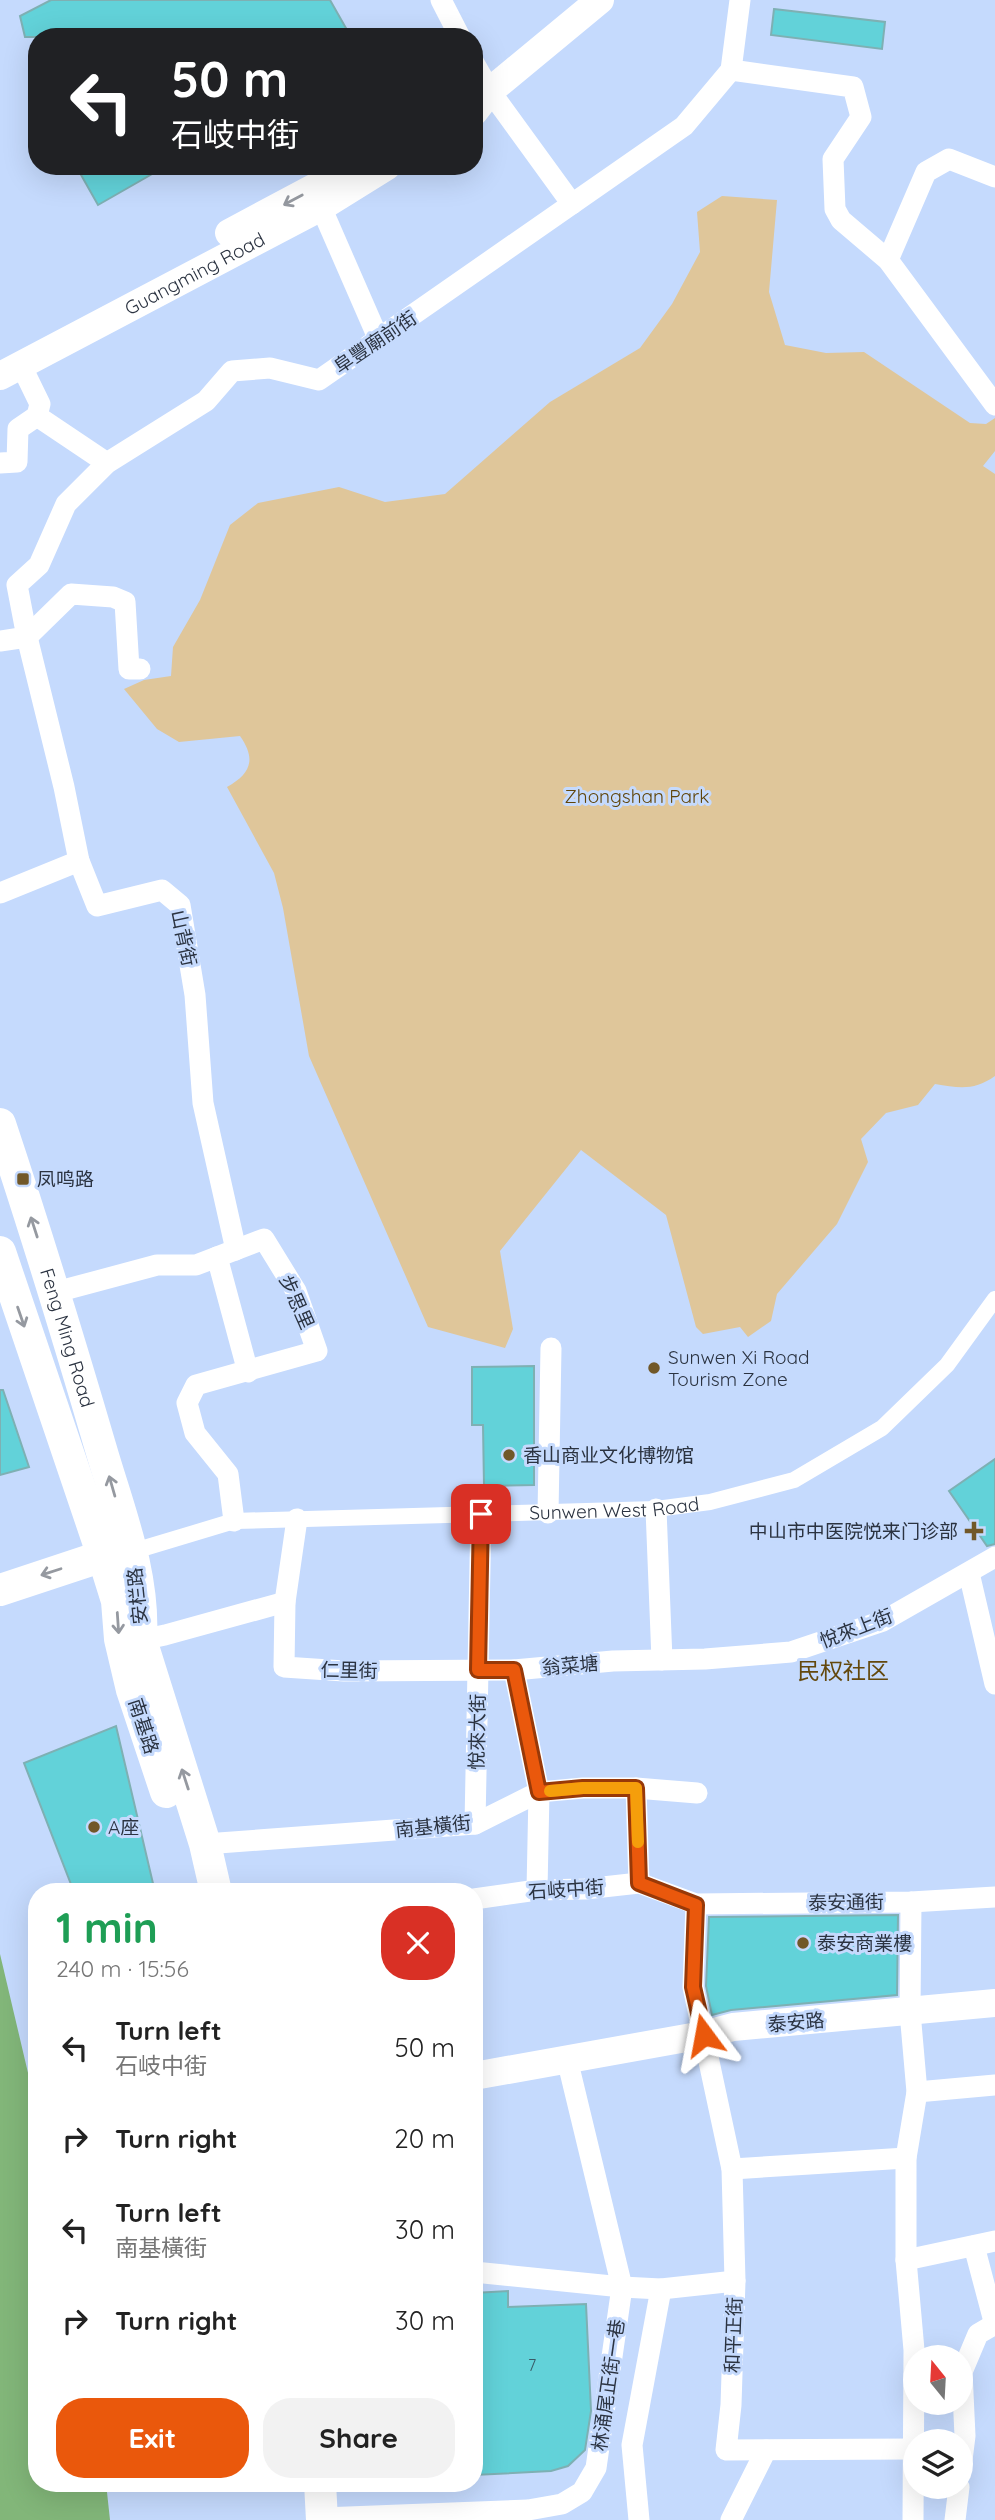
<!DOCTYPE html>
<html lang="en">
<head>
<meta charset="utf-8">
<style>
  body { margin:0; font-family:Quicksand,"Noto Sans SC",sans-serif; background:#f2f2f2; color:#222; height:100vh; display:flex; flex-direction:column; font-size:26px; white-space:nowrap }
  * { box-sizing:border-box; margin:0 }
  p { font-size:23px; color:#767676 }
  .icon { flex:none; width:38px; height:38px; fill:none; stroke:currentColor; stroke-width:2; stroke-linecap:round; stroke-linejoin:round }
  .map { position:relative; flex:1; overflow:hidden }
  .details { position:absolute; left:28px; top:1883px; width:455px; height:609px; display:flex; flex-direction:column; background:#fff; border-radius:28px; box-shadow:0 7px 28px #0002 }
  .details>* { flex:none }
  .hud { position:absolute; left:28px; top:28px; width:455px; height:147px; border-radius:28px; box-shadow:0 7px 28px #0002; background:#202124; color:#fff; overflow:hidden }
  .needle { width:46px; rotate:342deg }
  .buttons { position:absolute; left:903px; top:2345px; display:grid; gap:14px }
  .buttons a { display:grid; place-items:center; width:70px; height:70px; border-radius:50%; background:#fff; box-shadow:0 7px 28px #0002; font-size:35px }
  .pin { position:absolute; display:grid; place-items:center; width:60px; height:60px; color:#fff; margin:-30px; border-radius:14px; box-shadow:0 4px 10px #0006 }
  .me { position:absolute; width:77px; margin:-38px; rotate:347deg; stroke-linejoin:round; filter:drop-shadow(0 0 5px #0008) }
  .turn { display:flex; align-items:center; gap:24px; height:147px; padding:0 28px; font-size:32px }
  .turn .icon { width:91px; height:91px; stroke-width:2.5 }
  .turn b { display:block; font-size:49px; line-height:60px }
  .round { display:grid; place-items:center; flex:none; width:74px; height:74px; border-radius:28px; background:#f2f2f2 }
  .head { display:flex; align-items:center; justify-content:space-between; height:119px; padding:0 28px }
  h1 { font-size:42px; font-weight:700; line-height:52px; color:#1e9e55 }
  .button { display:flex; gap:14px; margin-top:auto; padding:14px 28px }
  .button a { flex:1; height:80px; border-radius:28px; background:#ea580c; color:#fff; font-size:28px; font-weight:700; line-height:80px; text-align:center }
  .button a+a { background:#f2f2f2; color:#222 }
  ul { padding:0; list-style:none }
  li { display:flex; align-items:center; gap:21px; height:91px; padding:0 28px }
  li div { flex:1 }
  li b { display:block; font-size:26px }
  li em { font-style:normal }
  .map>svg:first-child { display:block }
  .green { fill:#dfc69a }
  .water { fill:#82b679 }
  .building { fill:#62d2d9; stroke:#7eb0b3; stroke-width:2 }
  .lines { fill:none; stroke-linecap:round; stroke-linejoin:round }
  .pedestrian { stroke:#fff; stroke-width:16 }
  .minor { stroke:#fff; stroke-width:21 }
  .tertiary { stroke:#fff; stroke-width:28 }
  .secondary { stroke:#fff; stroke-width:32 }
  .oneway { stroke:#9599a0 }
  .route-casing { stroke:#983908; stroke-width:18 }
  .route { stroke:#ea580c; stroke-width:12 }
  .slow { stroke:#f59e0b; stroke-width:12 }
  .poi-dot { fill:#715829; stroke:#c5dafd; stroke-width:2.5 }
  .labels { text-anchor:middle; stroke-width:6; stroke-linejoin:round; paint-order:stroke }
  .number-label { font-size:16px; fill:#395b67 }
  .street-label { font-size:19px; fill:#2b3341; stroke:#c5dafd }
  .park-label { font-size:19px; fill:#60450a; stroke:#c5dafd }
  .poi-label { font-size:19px; fill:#2b3341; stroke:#c5dafd; text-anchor:start }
  .quarter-label { font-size:23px; fill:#63480d; stroke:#c5dafd }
</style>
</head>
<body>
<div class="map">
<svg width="995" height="2520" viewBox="0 0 995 2520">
  <rect width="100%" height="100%" fill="#c5dafd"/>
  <path class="green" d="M722,196L777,200L769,292L785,345L826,353L864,352L970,423L986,424L995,418V451L983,466L995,474V1076C974,1091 959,1088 935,1084L918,1105L886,1113L861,1139L868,1162L837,1224L777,1294L771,1321L748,1337L740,1327L703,1334L696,1327L666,1215L581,1150L500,1251L513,1329L505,1348L428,1327L309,1056L283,908L274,873L227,787C250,774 257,760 240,736L179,742L157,729L124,689L144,680L171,676L173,647L200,600L230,525L258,503L339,487L385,502L445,494L550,402L640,348L672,304L700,252L697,212Z"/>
  <polygon class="water" points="0,1954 37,2111 37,2483 106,2483 110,2520 0,2520"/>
  <g class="building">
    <polygon points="51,0 330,0 351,37 25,37 20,16"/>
    <polygon points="774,9 885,22 882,49 771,35"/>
    <polygon points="76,166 166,166 98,205"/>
    <polygon points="534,1366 534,1485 484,1486 483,1425 472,1425 472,1367"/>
    <polygon points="0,1390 3,1390 29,1467 0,1475"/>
    <polygon points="995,1459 995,1544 987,1546 949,1491"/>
    <polygon points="116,1726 155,1892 74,1892 24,1763"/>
    <polygon points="898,1915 897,1995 731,2010 712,2015 706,1986 709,1917"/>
    <polygon points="508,2291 508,2307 586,2304 591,2411 585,2450 568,2466 551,2471 474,2475 474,2293"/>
  </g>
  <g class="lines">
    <path class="pedestrian" id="s1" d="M131,1552L234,1521L656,1509L710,1502L794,1480L882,1428L947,1365L995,1299"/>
    <g class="minor">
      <polyline points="441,0 460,37"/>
      <polyline points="474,63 490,91 572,204"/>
      <polyline points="731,70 853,87 861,117 833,159 835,209 841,220 888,260 995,405"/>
      <polyline points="321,207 379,340"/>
      <polyline points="888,260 926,172 949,159 995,177"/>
      <polyline points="37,416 107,463"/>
      <polyline points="0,463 17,462 18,429 37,416 40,404 21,365"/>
      <polyline points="0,641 27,637 71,594 113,597 125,602 129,669 140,669"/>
      <polyline points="0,893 79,861"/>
      <polyline points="236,1250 203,1103 195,995 180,905 162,890 97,906 79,861 64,787 27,637 17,585 39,565 66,504 107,463 206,401 232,371 270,368 319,380 684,126 731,70 740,0"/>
      <polyline points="217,1257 248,1372"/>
      <polyline points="56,1292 157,1265 196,1265 264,1239 296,1291 317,1351 196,1385 187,1403 195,1433 228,1474 234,1521"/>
      <polyline points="656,1509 662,1660"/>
      <polyline points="548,1513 551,1348"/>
      <polyline points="297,1519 285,1602 284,1667 344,1671 514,1670 613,1661 705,1659 791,1652 883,1621 995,1557"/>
      <polyline points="969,1573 995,1684"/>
      <polyline points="141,1640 165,1635 285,1602"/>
      <polyline points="514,1670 539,1792 537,1890"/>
      <polyline points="636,1788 639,1883"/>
      <polyline points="475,1824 481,1514"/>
      <polyline points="205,1844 475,1824 539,1792 583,1788 636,1788 697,1793"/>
      <polyline points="474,1899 537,1890 585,1889 639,1883 696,1904 911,1902 995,1897"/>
      <polyline points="911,1902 910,2012 917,2092 906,2158 906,2260 914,2350 913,2520"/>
      <polyline points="696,1904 693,1987 732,2169 735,2281 731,2405 726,2450 913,2449"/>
      <polyline points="917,2092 995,2085"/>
      <polyline points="732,2169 906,2158"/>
      <polyline points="974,2246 995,2325"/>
      <polyline points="906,2260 995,2241"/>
      <polyline points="474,2272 622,2287 661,2289 735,2281"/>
      <polyline points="961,2468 965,2436 962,2372 978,2334 995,2324"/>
      <polyline points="322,2518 528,2510 562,2504 582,2492 596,2468 622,2287 567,2059"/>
      <polyline points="639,2520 632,2445 661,2289"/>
      <polyline points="731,2520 766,2450"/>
      <polyline points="955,2520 959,2487"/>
    </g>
    <g class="tertiary">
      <polyline points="474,112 490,91 600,0"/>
      <polyline points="229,233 347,170"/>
      <path id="s2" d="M0,376L321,207L387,166"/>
      <polyline points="474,2076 703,2035 733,2027 995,2003"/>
    </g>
    <g class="secondary">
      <path id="s3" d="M0,1124C36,1232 69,1340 101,1449C119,1511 145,1574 141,1640L205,1844L216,1892"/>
      <polyline points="0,1252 103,1556 117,1601 120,1639 132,1690 166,1792"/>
      <polyline points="0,1590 103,1556 122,1553"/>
      <polyline points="320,2483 322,2520"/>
    </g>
  </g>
  <defs><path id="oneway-shaft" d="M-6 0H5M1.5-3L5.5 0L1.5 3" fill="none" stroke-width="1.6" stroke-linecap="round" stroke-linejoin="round" transform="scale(1.75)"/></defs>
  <g class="oneway">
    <use href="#oneway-shaft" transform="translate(293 200) rotate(152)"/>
    <use href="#oneway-shaft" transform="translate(34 1227) rotate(-108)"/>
    <use href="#oneway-shaft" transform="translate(21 1317) rotate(71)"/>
    <use href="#oneway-shaft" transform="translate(112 1486) rotate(-106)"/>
    <use href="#oneway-shaft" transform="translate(51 1572) rotate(162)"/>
    <use href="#oneway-shaft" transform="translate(118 1623) rotate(86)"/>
    <use href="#oneway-shaft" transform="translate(185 1779) rotate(-108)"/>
  </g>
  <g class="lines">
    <defs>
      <polyline id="route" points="481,1514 478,1670 514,1670 539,1792 583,1788 636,1788 639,1883 696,1905 693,1987 704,2035"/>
    </defs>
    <use href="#route" class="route-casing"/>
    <use href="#route" class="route"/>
    <polyline class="slow" points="550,1791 583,1788 636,1788 638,1842"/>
  </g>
  <g class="poi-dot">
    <rect x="16" y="1172" width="14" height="14" rx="3.5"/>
    <circle cx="654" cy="1368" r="7"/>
    <circle cx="509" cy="1455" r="7"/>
    <path d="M970.5 1520.5h7v7h7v7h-7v7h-7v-7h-7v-7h7z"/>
    <circle cx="94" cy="1827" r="7"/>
    <circle cx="803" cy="1943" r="7"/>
  </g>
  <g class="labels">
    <g class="number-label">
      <text x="532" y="2371">7</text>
    </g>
    <g class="street-label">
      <text dy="7" stroke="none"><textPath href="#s2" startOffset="220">Guangming Road</textPath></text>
      <text transform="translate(375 342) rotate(-34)" y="7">阜豐廟前街</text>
      <text transform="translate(184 938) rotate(78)" y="7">山背街</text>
      <text transform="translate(297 1302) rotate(66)" y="7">步思里</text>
      <text dy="7" stroke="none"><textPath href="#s3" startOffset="224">Feng Ming Road</textPath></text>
      <text dy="7" stroke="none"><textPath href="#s1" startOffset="488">Sunwen West Road</textPath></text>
      <text transform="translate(137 1596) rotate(-96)" y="7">安栏路</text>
      <text transform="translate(856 1628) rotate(-21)" y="7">悅來上街</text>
      <text transform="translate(570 1665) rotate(-5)" y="7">翁菜塘</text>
      <text transform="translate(349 1670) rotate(1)" y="7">仁里街</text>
      <text transform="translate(144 1726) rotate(72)" y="7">南基路</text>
      <text transform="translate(477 1732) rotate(-89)" y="7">悅來大街</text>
      <text transform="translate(433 1826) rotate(-6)" y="7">南基橫街</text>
      <text transform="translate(566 1889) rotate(-4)" y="7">石岐中街</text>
      <text transform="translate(846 1902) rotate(-1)" y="7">泰安通街</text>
      <text transform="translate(796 2022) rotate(-5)" y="7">泰安路</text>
      <text transform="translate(733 2335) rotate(-88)" y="7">和平正街</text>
      <text transform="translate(608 2385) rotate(-82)" y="7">林涌尾正街一巷</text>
    </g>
    <g class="park-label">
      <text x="637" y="803">Zhongshan Park</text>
    </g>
    <g class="poi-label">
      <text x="37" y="1186">凤鸣路</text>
      <text x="668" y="1364">Sunwen Xi Road<tspan x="668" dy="22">Tourism Zone</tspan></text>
      <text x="523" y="1462">香山商业文化博物馆</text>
      <text x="958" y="1538" text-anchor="end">中山市中医院悦来门诊部</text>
      <text x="108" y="1834">A座</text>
      <text x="817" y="1950">泰安商業樓</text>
    </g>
    <g class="quarter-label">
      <text x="843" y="1679">民权社区</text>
    </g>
  </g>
</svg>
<div class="buttons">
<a><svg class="needle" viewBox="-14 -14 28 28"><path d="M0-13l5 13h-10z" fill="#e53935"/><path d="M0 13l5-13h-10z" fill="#767676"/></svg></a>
<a><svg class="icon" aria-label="layers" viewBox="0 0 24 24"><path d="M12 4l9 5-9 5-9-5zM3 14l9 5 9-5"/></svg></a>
</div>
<div class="pin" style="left:481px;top:1514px;background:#d93025"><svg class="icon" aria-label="arrive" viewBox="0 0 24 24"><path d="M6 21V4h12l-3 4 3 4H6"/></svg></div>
<svg class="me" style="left:704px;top:2035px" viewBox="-20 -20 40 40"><path d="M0-17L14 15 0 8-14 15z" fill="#ea580c" stroke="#fff" stroke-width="4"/></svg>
<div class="hud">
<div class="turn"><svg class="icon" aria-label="left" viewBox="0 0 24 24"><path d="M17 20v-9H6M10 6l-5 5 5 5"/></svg><div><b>50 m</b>石岐中街</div></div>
</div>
<section class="details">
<div class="head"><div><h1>1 min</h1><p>240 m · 15:56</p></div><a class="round" style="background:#d93025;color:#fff"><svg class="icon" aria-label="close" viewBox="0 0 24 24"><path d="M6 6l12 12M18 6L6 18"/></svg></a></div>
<ul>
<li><svg class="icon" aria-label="left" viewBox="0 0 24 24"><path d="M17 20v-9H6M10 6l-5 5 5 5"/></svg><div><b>Turn left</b><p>石岐中街</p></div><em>50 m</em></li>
<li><svg class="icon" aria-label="right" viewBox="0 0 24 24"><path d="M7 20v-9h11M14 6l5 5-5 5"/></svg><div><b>Turn right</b></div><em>20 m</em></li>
<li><svg class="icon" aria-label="left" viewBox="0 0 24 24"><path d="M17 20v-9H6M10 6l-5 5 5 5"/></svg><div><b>Turn left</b><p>南基橫街</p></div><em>30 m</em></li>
<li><svg class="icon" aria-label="right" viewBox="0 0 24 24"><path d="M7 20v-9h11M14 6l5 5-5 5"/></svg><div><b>Turn right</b></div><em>30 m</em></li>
</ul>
<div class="button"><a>Exit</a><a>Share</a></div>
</section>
</div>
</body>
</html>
